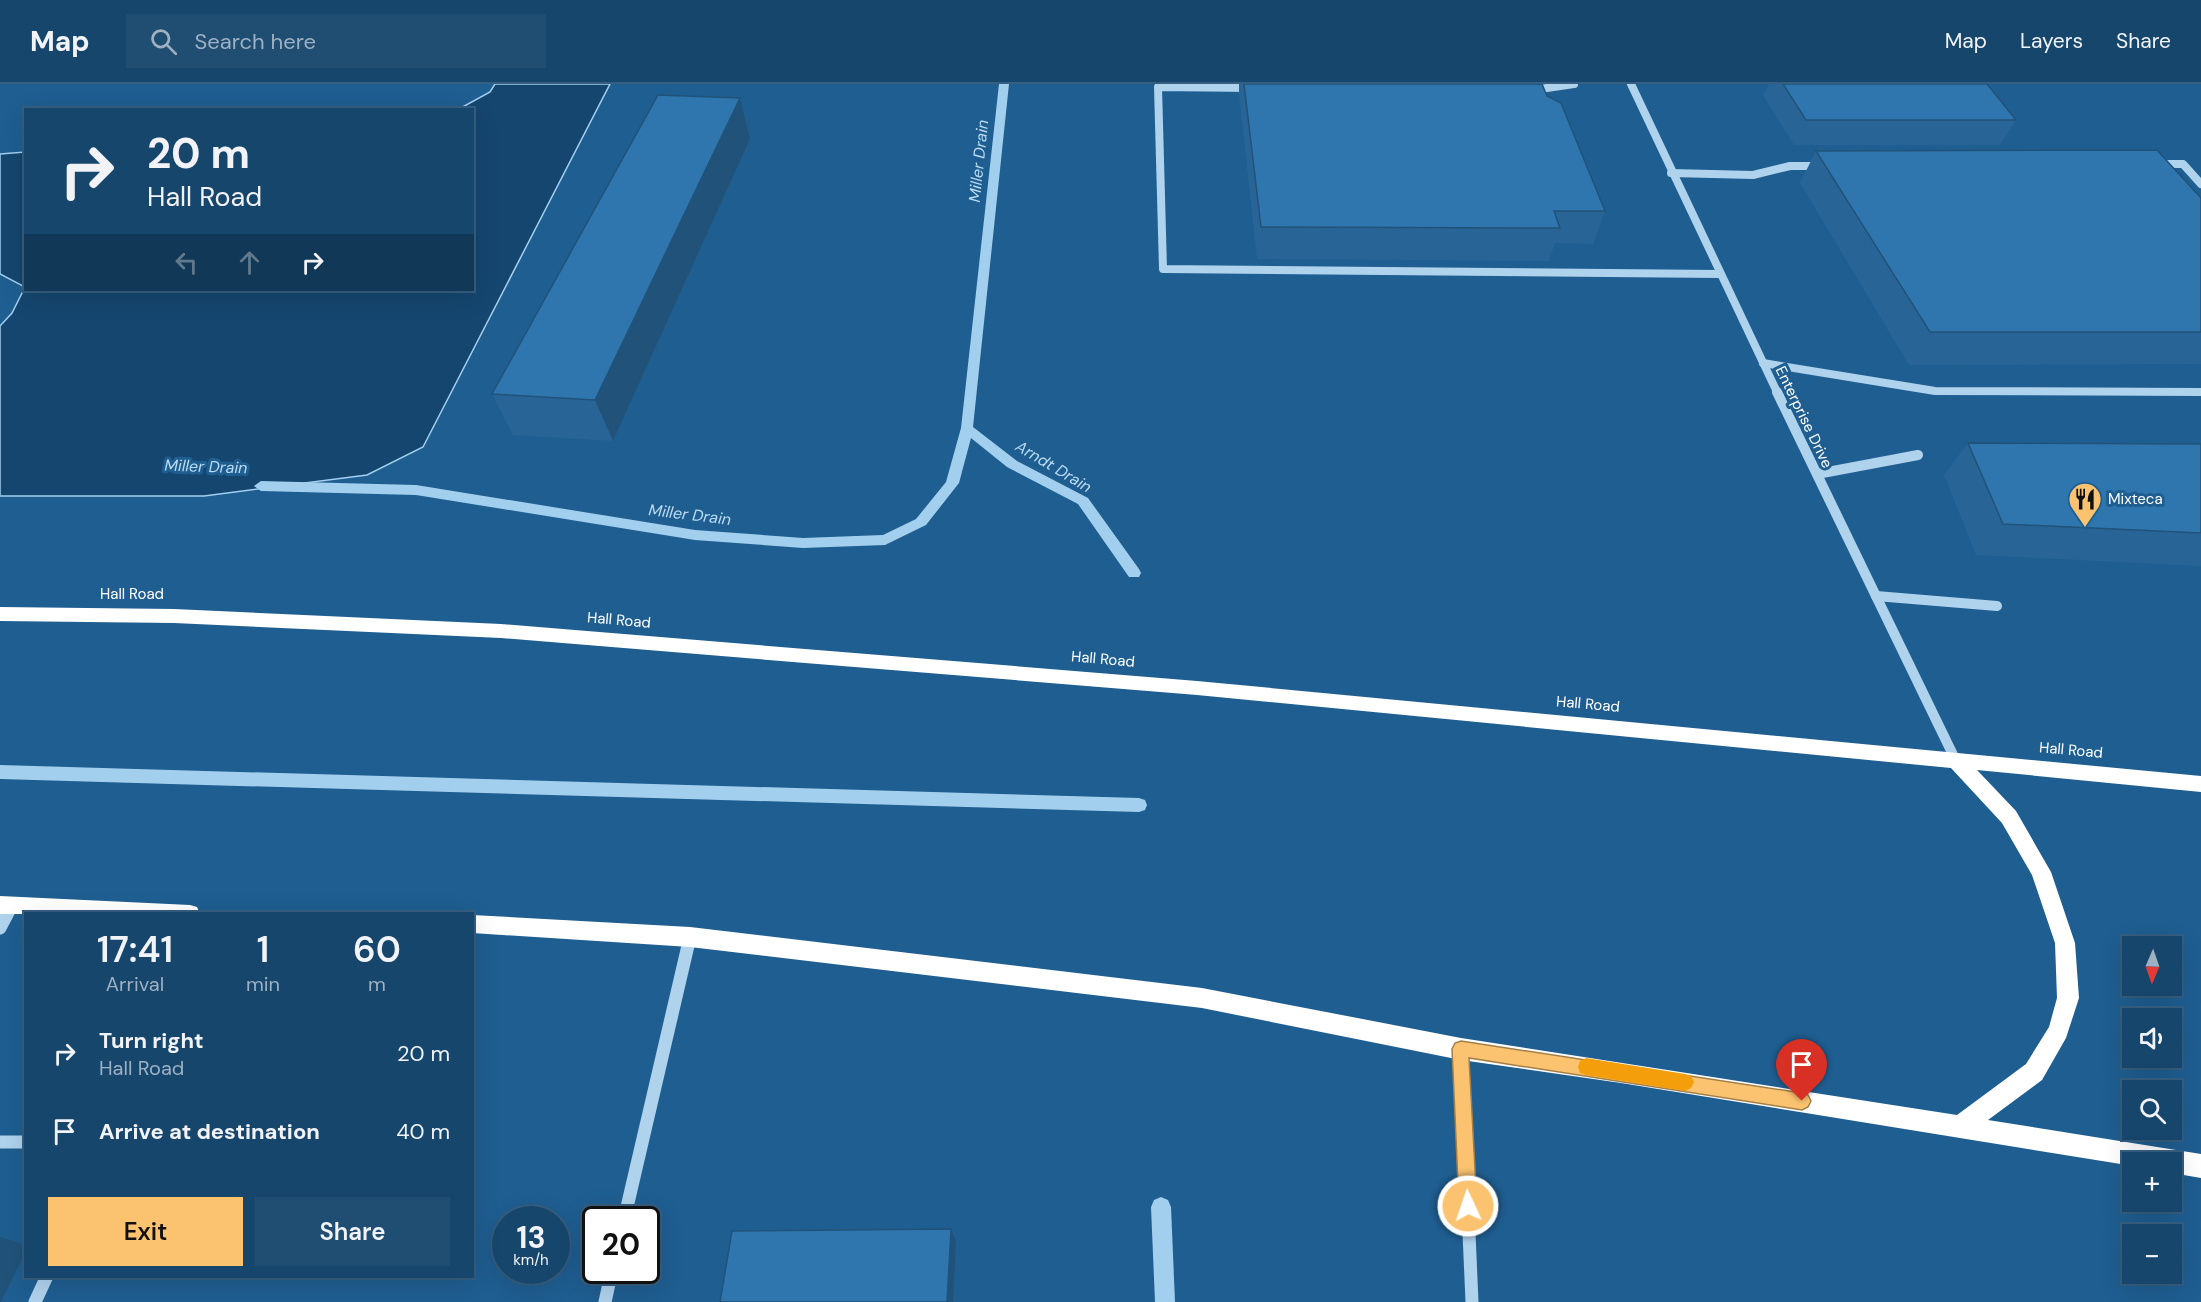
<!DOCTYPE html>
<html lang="en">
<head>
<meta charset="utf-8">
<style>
  body { margin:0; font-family:"DM Sans",sans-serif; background:#204d72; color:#f1f3f6; height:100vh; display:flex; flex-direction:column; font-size:22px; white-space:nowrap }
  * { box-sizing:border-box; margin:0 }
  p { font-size:20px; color:#9eb1c2 }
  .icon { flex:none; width:33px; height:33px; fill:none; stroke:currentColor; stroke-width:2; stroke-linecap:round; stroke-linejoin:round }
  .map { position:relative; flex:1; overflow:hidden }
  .sheet { position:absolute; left:24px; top:828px; width:450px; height:366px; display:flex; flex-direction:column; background:#17466d; border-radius:0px; box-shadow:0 6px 24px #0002,0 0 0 2px #365e80 }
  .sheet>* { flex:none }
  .guide { position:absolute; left:24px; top:24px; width:450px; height:183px; border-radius:0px; box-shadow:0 6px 24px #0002,0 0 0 2px #365e80; background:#17466d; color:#f1f3f6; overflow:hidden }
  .needle { width:39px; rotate:182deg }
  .buttons { position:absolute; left:2122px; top:852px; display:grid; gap:12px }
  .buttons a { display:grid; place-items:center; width:60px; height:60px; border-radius:0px; background:#17466d; box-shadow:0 6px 24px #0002,0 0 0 2px #365e80; font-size:30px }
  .speed { position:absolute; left:492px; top:1122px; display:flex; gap:12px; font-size:30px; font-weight:700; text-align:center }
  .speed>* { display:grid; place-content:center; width:78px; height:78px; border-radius:50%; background:#17466d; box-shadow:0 6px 24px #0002,0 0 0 2px #365e80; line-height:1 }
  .speed small { font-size:15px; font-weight:400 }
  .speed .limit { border:3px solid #111; border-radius:9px; background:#fff; color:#111 }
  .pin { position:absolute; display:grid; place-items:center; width:51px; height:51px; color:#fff; margin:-62px -26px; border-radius:50% 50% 50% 0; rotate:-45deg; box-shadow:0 0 6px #0007 }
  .pin .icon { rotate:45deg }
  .me { position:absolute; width:66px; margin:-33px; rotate:357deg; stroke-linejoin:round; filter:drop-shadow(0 0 4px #0008) }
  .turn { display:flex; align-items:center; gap:21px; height:126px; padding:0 24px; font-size:27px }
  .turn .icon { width:78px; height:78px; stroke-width:2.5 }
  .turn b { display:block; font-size:42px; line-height:51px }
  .lanes { display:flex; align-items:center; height:57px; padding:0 24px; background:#0003; justify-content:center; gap:30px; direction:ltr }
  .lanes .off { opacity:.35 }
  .eta { display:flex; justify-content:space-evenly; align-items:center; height:102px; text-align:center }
  .eta b { font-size:36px; font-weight:600; line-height:42px }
  .cta { display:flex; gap:12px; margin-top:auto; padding:12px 24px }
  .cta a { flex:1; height:69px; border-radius:0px; background:#fbc36f; color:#111; font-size:24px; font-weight:600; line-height:69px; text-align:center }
  .cta a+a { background:#204d72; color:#f1f3f6 }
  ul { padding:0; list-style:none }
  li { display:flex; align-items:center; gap:18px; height:78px; padding:0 24px }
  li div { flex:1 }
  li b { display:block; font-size:22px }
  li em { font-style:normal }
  header { display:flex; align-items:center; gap:36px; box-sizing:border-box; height:84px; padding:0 30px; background:#17466d; border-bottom:2px solid #365e80 }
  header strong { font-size:28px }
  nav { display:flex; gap:33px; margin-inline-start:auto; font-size:21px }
  .search { width:420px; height:54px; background:#204d72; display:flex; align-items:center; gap:15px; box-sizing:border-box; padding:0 21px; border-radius:0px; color:#9eb1c2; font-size:22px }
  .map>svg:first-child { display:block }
  .water { fill:#15466f; stroke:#a3cfef; stroke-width:1.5 }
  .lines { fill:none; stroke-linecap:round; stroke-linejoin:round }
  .stream { fill:#a3cfef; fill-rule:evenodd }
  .minor-far2 { stroke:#afd2ed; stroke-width:8 }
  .minor-far1 { stroke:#afd2ed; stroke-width:10 }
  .minor { stroke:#afd2ed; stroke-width:13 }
  .highway { fill:#fff; fill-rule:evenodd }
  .wall { fill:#286596 }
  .shaded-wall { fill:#21537a }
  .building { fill:#2f76ae; stroke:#21537a; stroke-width:1.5 }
  .route { fill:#fbc36f; stroke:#a37f48; stroke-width:1.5 }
  .slow { fill:#f59e0b }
  .labels { text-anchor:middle; stroke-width:6; stroke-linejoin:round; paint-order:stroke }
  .street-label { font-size:15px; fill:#fff; stroke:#1f5e91 }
  .poi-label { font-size:15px; fill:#fff; stroke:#1f5e91; text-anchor:start }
  .water-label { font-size:16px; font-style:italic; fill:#bbdcf4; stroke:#1f5e91 }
</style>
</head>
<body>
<header>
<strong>Map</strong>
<div class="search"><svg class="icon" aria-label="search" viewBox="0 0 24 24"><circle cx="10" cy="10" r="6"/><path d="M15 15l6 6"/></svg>Search here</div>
<nav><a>Map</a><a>Layers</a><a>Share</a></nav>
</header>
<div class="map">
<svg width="2201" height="1218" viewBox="0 0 2201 1218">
  <rect width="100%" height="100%" fill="#1f5e91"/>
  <polygon class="water" points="495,0 610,0 423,363 367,391 204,412 0,412 0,242 12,229 25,203 0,190 0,70 25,68 26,206 472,206 472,26 459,25 490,8"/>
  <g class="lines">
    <g class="stream">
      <polygon points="999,0 1009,0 973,343 1017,377 1088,414 1139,485 1141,489 1139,493 1129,493 1078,420 1007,383 971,354 959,399 926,441 885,461 803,464 695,456 416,411 261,407 254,402 261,397 416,401 695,446 803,454 883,451 916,435 946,398 961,344"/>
      <polygon points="0,681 1139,714 1145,716 1147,721 1145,726 1139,728 0,695"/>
      <polygon points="1161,1113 1168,1116 1171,1123 1175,1218 1155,1218 1151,1123 1154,1116"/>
    </g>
    <g class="minor-far2">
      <polyline points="1631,0 1778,310"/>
      <polyline points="1253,4 1158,3 1163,185 1720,190"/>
      <polyline points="1533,6 1574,0"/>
      <polyline points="2156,80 2183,80 2201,100"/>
      <polyline points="1671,89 1753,91 1790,82 1822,82"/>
      <polyline points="1763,279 1935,307 2201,308"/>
    </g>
    <g class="minor-far1">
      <polyline points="1777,308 1956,677"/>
      <polyline points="1817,390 1918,371"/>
      <polyline points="1876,512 1997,522"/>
    </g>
    <g class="minor">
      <polyline points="0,844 12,821"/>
      <polyline points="1461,965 1472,1218"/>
      <polyline points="0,1058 26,1058"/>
      <polyline points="624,1136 690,853"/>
      <polyline points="35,1218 47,1192"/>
      <polyline points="605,1218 612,1186"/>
    </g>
    <g class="highway">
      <polygon points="0,523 174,525 501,540 1197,597 2201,692 2201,708 1977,686 2016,727 2051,788 2075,859 2079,914 2066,954 2042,996 1988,1036 2201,1070 2201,1094 2172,1089 2172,1078 2133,1078 2133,1082 1621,999 1461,976 1202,924 690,863 472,849 472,831 690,843 1202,904 1461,954 1957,1031 2026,980 2049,943 2057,914 2055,859 2032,791 2002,739 1951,684 1197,611 501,554 174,539 0,537"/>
      <polygon points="0,812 190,821 197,823 200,830 0,830"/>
    </g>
  </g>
  <g class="wall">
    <polygon points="1239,0 1542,0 1547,12 1605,127 1593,160 1555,159 1549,177 1257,175 1239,9"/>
    <polygon points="1769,0 1987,0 2016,36 2000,61 1794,61 1763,11"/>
    <polygon points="740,14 750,55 613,357 513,351 492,310"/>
    <polygon points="1816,67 2201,114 2201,280 1909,281 1800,99"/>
    <polygon points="1968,359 2201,360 2201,482 1976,471 1944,391"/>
  </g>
  <g class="shaded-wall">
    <polygon points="740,14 750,55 613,357 595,316"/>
    <polygon points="951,1145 956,1157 953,1218 947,1218"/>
    <polygon points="0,1153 26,1161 26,1167 1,1218 0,1218"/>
  </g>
  <g class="building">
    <polygon points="1244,0 1542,0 1547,12 1561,19 1605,127 1554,127 1560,144 1261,143"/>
    <polygon points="1783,0 1987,0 2016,36 1806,36"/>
    <polygon points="658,11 740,14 595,316 492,310"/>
    <polygon points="2157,66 2201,114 2201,248 1930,248 1816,67"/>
    <polygon points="1968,359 2201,360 2201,449 2003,440"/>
    <polygon points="951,1145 947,1218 720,1218 732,1147"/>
  </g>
  <polygon class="route" points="1461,957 1802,1009 1808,1011 1811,1017 1808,1023 1802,1026 1469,974 1477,1122 1474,1128 1468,1131 1462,1128 1459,1122 1452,965 1455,959"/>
  <polygon class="slow" points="1586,974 1685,990 1691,992 1694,998 1691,1004 1685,1007 1586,991 1580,989 1578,983 1580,977"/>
  <defs>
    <symbol id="restaurant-pin" viewBox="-11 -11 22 30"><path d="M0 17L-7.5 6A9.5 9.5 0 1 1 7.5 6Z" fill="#fbc36f" stroke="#1f5e91"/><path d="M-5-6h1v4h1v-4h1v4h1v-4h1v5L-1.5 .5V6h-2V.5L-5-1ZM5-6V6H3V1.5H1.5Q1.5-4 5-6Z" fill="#111"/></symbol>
  </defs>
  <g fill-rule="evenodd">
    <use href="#restaurant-pin" x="2066" y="396" width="38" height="52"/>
  </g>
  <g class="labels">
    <g class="street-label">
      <text transform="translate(1804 333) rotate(64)" y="5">Enterprise Drive</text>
      <text x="132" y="515">Hall Road</text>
      <text transform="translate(619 536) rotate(5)" y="5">Hall Road</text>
      <text transform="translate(1103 575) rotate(5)" y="5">Hall Road</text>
      <text transform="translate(1588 620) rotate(5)" y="5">Hall Road</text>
      <text transform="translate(2071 666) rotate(5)" y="5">Hall Road</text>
    </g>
    <g class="poi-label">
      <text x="2108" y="420">Mixteca</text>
    </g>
    <g class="water-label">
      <text transform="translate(978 77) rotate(-84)" y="6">Miller Drain</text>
      <text transform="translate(206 382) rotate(2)" y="6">Miller Drain</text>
      <text transform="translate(1054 382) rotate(31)" y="6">Arndt Drain</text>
      <text transform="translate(690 430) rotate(7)" y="6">Miller Drain</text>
    </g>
  </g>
</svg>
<div class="buttons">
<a><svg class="needle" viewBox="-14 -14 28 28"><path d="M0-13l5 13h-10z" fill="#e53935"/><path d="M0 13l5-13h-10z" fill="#9eb1c2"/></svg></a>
<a><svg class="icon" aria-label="sound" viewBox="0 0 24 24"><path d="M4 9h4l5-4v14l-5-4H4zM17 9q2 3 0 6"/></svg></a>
<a><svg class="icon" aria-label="search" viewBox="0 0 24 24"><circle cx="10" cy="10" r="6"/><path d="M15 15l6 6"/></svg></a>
<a>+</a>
<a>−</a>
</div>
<div class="speed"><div>13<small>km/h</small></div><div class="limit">20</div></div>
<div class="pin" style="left:1802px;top:1017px;background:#d93025"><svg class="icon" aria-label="arrive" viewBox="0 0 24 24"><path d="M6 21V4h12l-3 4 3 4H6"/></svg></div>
<svg class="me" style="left:1468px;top:1122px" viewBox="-20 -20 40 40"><circle r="17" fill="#fbc36f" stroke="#fff" stroke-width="3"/><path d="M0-11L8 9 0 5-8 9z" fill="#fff"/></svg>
<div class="guide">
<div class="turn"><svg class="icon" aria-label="right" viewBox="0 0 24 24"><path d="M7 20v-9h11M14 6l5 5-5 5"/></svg><div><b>20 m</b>Hall Road</div></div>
<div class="lanes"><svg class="icon off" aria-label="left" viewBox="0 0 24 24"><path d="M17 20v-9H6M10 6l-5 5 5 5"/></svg><svg class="icon off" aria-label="ahead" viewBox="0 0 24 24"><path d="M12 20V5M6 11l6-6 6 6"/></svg><svg class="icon" aria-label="right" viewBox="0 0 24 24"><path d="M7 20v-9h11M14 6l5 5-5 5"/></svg></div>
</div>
<section class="sheet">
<div class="eta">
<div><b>17:41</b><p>Arrival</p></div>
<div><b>1</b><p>min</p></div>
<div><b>60</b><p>m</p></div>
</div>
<ul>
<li><svg class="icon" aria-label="right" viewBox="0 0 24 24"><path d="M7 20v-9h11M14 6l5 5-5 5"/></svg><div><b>Turn right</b><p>Hall Road</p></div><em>20 m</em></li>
<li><svg class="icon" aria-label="arrive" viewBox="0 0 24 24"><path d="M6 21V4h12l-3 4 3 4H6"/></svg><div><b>Arrive at destination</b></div><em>40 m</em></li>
</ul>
<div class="cta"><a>Exit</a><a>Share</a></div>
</section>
</div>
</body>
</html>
